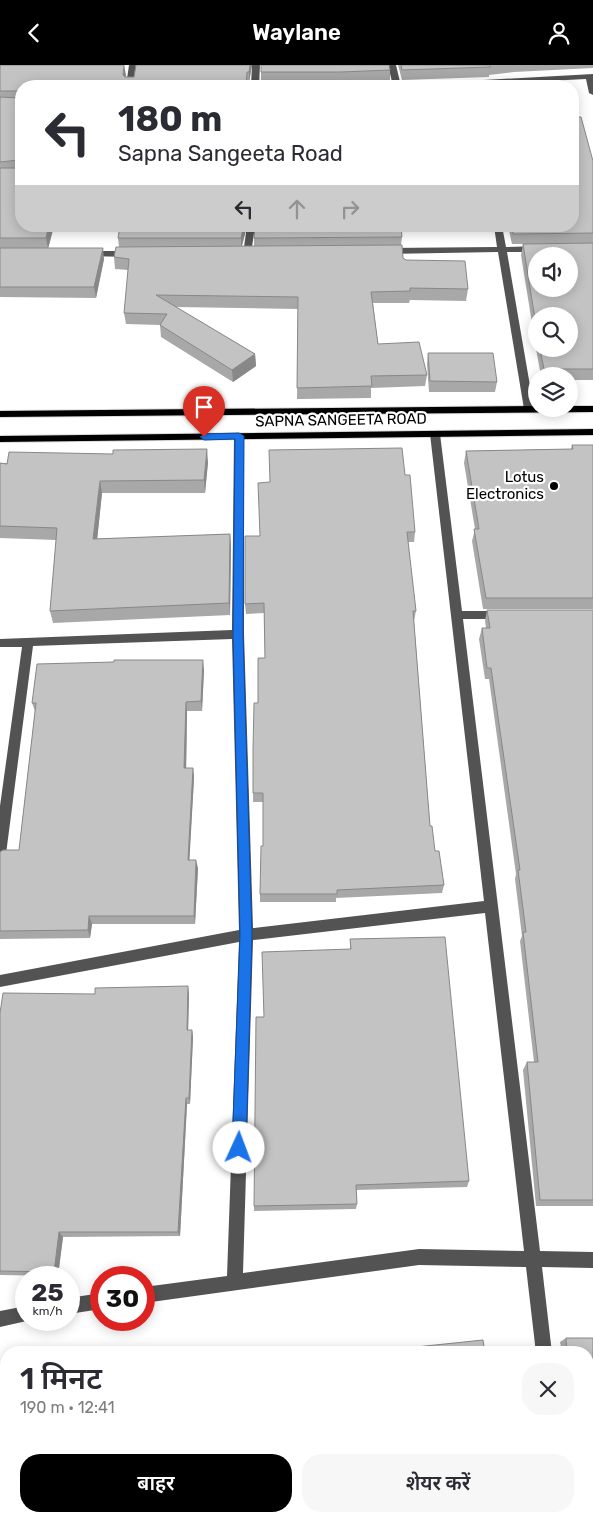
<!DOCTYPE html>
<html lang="hi">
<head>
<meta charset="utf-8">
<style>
  body { margin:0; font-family:Rubik,"Noto Sans Devanagari",sans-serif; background:#f7f7f7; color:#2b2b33; height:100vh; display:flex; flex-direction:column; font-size:19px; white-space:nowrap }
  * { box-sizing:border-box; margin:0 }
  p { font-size:16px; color:#7c7c81 }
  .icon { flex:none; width:28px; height:28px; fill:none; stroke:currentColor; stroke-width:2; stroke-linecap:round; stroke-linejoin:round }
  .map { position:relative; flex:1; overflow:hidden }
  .sheet { position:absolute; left:0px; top:1281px; width:594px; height:176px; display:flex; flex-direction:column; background:#fff; border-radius:20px 20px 0 0; box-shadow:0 2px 12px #0003 }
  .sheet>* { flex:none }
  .banner { position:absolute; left:15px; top:15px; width:564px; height:152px; border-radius:20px; box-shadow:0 2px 12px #0003; background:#fff; color:#2b2b33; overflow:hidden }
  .buttons { position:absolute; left:528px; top:182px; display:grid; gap:10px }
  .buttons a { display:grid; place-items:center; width:50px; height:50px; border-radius:50%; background:#fff; box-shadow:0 2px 12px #0003; font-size:25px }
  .speed { position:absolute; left:15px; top:1201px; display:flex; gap:10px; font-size:25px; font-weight:700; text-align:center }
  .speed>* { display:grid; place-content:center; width:65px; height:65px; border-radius:50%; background:#fff; box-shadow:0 2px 12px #0003; line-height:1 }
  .speed small { font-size:12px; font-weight:400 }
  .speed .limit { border:8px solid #d22; background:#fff; color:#111 }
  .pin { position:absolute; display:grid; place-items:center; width:42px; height:42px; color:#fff; margin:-51px -21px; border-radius:50% 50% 50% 0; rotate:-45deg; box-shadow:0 0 5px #0007 }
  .pin .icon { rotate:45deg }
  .me { position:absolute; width:55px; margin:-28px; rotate:2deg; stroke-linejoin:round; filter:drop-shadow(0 0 4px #0008) }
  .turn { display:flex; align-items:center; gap:18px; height:105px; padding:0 20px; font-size:22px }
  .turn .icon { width:65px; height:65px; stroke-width:2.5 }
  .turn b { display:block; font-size:35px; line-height:42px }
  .lanes { display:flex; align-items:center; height:48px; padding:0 20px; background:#0003; justify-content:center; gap:25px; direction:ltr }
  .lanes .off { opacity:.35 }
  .round { display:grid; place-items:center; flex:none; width:52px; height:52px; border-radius:20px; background:#f7f7f7 }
  .headline { display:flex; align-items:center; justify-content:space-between; height:85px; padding:0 20px }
  h1 { font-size:30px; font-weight:600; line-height:38px }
  .action { display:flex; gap:10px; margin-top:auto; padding:10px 20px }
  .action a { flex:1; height:58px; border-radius:20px; background:#000; color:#fff; font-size:20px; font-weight:600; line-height:58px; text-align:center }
  .action a+a { background:#f7f7f7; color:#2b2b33 }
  header { display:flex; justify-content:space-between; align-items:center; height:65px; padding:0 20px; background:#000; color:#fff; font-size:22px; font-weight:600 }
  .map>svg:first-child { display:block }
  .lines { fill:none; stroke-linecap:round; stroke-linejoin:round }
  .major-casing { stroke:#dbdbdb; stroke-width:2 }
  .minor { fill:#535353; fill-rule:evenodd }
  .major { fill:#000; fill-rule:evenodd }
  .wall { fill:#a8a8a8 }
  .shaded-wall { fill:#888 }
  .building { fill:#c3c3c3; stroke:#888; fill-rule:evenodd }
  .route { fill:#1a73e8; stroke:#114b97 }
  .poi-dot { fill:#000; stroke:#fff; stroke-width:2 }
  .labels { text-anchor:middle; stroke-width:4.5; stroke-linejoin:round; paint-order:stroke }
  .street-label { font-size:15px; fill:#000; stroke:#fff }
  .poi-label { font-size:15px; fill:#000; stroke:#fff; text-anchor:end }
</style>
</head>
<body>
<header><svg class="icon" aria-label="back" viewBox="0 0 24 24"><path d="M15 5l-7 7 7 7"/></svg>Waylane<svg class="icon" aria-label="person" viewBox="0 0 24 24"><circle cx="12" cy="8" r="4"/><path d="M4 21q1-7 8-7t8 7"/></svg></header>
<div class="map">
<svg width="593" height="1457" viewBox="0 0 593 1457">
  <rect width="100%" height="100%" fill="#fff"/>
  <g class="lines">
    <defs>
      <g id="major">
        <polygon points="536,341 536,344 569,344 569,341 593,341 593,347 0,352 0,346"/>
        <polygon points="593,364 593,370 0,377 0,371"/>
      </g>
    </defs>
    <use href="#major" class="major-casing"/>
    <g class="minor">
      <polygon points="129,0 137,0 134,21 126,21"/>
      <polygon points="252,0 260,0 259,21 251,21"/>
      <polygon points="388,0 396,0 401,21 393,21"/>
      <polygon points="593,9 593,30 589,28 586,14 449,21 409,21 413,19"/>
      <polygon points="247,161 255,161 251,189 247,192 243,189"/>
      <polygon points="494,161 502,161 506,182 538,181 542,184 538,187 507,187 534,344 529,347 524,344 498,187 386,189 382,186 386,183 497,182"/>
      <polygon points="88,186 131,186 135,189 131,192 85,191 85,187"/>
      <path d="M435,366L440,369L462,546H503L509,550L503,554H463L540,1186L593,1187V1203L542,1202L552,1288H536L526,1202L419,1200L144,1238V1222L227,1211L239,877L0,922V910L239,865L232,574L33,581L6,789L5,793L0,795V741L22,582H0V574L232,565L234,371L239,368L244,371V569L253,863L484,836L430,369ZM485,848L524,1186L419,1184L243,1208L253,875Z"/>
      <polygon points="101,1228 101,1244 69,1249 69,1233"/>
      <polygon points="26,1241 26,1255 31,1255 0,1262 0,1246"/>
      <polygon points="556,1451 574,1451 575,1457 557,1457"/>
    </g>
    <use href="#major" class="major"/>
  </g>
  <g class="wall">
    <polygon points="124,0 125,12 134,12 136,0 252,0 249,17 21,21 54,161 48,183 104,194 96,233 0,232 0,1"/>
    <polygon points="261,0 390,5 390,16 341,18 261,17"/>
    <polygon points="398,0 593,0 593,3 514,7 489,10 489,12 402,15"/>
    <polygon points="593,96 593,315 569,315 569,311 541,311 536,284 569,284 536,251 536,283 521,190 523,179 512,179 508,161 572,161"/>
    <polygon points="120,161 247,161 242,181 254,181 254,173 402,172 401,180 403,193 406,195 468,224 466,236 410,235 409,238 373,238 378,279 427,310 425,321 371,323 371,333 297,334 298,244 176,242 255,289 256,301 233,317 161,272 160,260 126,259 124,248 128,205 115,204 114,192 119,182 118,173"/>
    <polygon points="428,288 497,317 495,327 429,327 427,299"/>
    <polygon points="572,380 593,380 593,544 483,544 472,476 475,464 464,398 466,386 571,384"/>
    <polygon points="208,397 205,428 102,428 97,474 230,469 231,482 230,550 53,558 50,546 56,475 0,473 0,398"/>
    <polygon points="405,410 415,467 414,477 408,477 416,546 414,556 430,761 435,786 444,820 442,828 336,833 336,837 260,837 260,829 263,781 263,737 253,737 253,728 258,638 265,593 264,548 246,549 245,539 260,471"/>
    <polygon points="487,545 593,545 593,1141 536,1141 523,1005 527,997 534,997 520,876 522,871 515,814 516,809 489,614 485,614 479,574 482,563 486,563 485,556"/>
    <polygon points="204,605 202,646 187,646 186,703 193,703 194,713 189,795 198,803 195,859 92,859 90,873 0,874 0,787 19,785 35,646 32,638"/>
    <polygon points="350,874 469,1116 467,1122 356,1125 357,1139 356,1144 254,1146 254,1141 264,952 350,884"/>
    <polygon points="189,928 188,965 192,965 193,972 190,1039 187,1039 180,1171 63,1172 58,1211 0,1210 0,948 95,929"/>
    <polygon points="566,1273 593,1273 593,1457 585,1457 584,1451 588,1451 588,1288 562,1288 560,1277"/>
  </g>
  <g class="shaded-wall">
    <polygon points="124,0 126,10 124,21 123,10"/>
    <polygon points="250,0 252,0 249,17 249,7"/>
    <polygon points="49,161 54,161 48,184 46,173"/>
    <polygon points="244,161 247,161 241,184 241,173"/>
    <polygon points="103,183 104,194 96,233 94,222"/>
    <polygon points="255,289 256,301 233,317 232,305"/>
    <polygon points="207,384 208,397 205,428 204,415"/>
    <polygon points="100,416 102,428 96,486 93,474"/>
    <polygon points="230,469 231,482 230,550 229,538"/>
    <polygon points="203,595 204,605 202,646 201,636"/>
    <polygon points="186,637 187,646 186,713 184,703"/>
    <polygon points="193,703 194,713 189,803 188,795"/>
    <polygon points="196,795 198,803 195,859 194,851"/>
    <polygon points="89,851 92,859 90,873 88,865"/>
    <polygon points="188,921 189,928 188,972 187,965"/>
    <polygon points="192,965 193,972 190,1039 189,1033"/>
    <polygon points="186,1033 187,1039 180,1171 178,1167"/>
    <polygon points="59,1167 63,1172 58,1211 54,1207"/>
  </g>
  <g class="building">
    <polygon points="2,0 124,0 123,10 125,12 134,12 136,0 250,0 249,7 247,7 246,21 21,21 21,161 49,161 46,173 0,173 0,103 20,103 19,95 0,97 0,32 19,33 20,26 0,26 0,1"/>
    <polygon points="261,0 389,0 390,5 341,7 261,7"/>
    <polygon points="401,0 490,0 490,2 402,5"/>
    <polygon points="572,52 581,52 593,96 593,168 513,169 512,161 572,161"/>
    <polygon points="120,161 244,161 241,173 118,173"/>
    <polygon points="255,161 401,161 402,172 254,173"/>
    <path d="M593,178V304H544L540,284H569V251H536V260L523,179ZM536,191H569V224H536Z"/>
    <polygon points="402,180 403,193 406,195 465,196 468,224 410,223 410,226 371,227 378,279 419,277 427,310 371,311 372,321 297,323 298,232 156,230 255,289 232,305 160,260 167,249 124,248 129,194 114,192 116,182"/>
    <polygon points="0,183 103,183 94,222 0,222"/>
    <polygon points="428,288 493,288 497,317 430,316"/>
    <polygon points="572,380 593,380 593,533 486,533 474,464 479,464 466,386 573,384"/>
    <polygon points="402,383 405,410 410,410 415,467 407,467 416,546 413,546 430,761 432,761 435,786 439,786 444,820 337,825 337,829 260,829 261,781 263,781 263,728 253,728 253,684 254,638 258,638 258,593 265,593 264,538 245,539 245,471 260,471 258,418 270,417 269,385"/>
    <polygon points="207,384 204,415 100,416 93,474 230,469 229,538 50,546 57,463 0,461 0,398 7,399 9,387 113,389 113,385"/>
    <polygon points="487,545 593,545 593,1135 540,1135 527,997 538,997 523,867 526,867 518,805 520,805 491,603 487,603 482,563 490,563"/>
    <polygon points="114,595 203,595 201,636 186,637 184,703 193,703 188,795 196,795 194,851 89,851 88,865 0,866 0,787 3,785 19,785 36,638 32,638 37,599 114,597"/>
    <polygon points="445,872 469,1116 356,1120 357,1139 254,1141 256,952 264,952 262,887 351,884 350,874"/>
    <polygon points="188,921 187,965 192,965 189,1033 186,1033 178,1167 59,1167 54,1207 0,1206 0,948 3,928 95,929 95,923"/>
    <polygon points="566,1273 593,1273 593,1439 588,1396 588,1288 567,1288"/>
    <polygon points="483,1275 485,1288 391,1288 416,1286 416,1282"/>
    <polygon points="6,1348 6,1451 515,1451 516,1457 0,1457 0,1349"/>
    <polygon points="590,1450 593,1450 593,1457 591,1457"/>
  </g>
  <polygon class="route" points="239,368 244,371 243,569 252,870 246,1083 244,1087 239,1089 234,1087 232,1083 240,870 233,569 235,374 204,375 200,372 204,369"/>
  <circle class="poi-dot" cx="554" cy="421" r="5"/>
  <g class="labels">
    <g class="street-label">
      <text transform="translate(341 355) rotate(-1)" y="5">SAPNA SANGEETA ROAD</text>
    </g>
    <g class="poi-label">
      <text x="544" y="417">Lotus<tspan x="544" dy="17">Electronics</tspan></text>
    </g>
  </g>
</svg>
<div class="buttons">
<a><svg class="icon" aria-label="sound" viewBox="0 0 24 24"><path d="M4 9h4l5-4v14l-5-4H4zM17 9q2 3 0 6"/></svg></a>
<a><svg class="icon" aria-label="search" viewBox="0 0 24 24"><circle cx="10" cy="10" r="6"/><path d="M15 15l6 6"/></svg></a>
<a><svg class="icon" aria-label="layers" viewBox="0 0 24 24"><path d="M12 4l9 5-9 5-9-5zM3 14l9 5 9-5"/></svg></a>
</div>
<div class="speed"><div>25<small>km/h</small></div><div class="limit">30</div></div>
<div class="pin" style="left:204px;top:372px;background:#d93025"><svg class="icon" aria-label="arrive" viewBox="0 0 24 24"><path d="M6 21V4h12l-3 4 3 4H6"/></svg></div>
<svg class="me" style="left:239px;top:1083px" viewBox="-20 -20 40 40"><circle r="19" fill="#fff"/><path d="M0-13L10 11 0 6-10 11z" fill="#1a73e8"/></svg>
<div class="banner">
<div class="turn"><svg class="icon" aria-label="left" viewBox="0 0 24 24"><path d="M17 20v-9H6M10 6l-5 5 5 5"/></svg><div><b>180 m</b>Sapna Sangeeta Road</div></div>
<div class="lanes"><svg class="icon" aria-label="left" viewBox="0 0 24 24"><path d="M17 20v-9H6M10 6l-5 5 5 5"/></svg><svg class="icon off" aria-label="ahead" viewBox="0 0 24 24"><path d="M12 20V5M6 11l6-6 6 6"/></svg><svg class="icon off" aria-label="right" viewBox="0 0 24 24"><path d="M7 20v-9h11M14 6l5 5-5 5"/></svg></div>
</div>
<section class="sheet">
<div class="headline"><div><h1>1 मिनट</h1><p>190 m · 12:41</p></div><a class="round"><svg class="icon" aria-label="close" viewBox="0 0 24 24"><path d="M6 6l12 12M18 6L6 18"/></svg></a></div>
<div class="action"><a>बाहर</a><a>शेयर करें</a></div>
</section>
</div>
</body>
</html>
